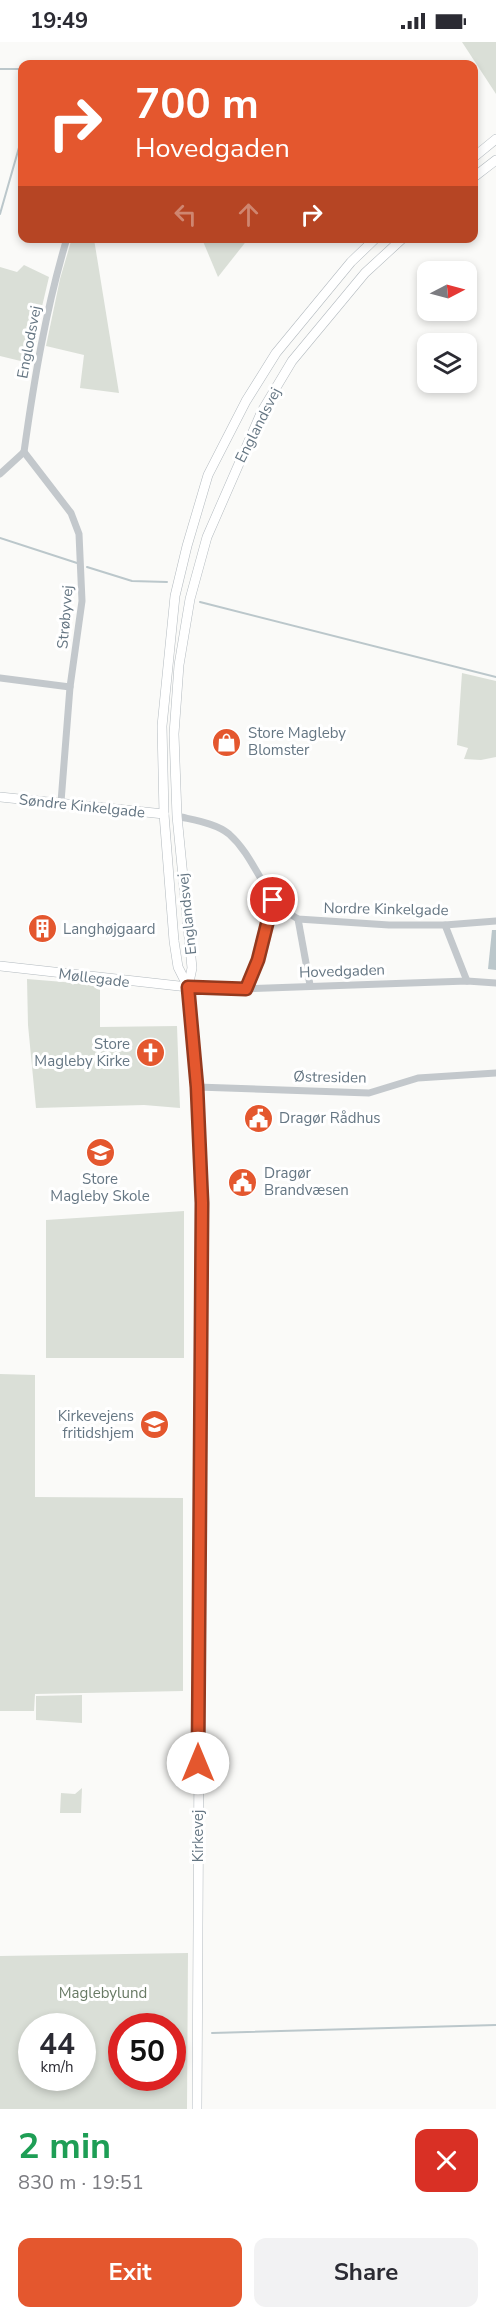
<!DOCTYPE html>
<html lang="en">
<head>
<meta charset="utf-8">
<style>
  body { margin:0; font-family:"Nunito Sans",sans-serif; background:#f2f2f3; color:#2b2b33; height:100vh; display:flex; flex-direction:column; font-size:22px; white-space:nowrap }
  * { box-sizing:border-box; margin:0 }
  p { font-size:20px; color:#7c7c81 }
  .icon { flex:none; width:33px; height:33px; fill:none; stroke:currentColor; stroke-width:2; stroke-linecap:round; stroke-linejoin:round }
  .map { position:relative; height:2067px; overflow:hidden }
  .drawer { display:flex; flex-direction:column; background:#fff; flex:1 }
  .drawer>* { flex:none }
  .guide { position:absolute; left:18px; top:18px; width:460px; height:183px; border-radius:12px; box-shadow:0 3px 9px #0003; background:#e4572e; color:#fff; overflow:hidden }
  .needle { width:39px; rotate:84deg }
  .fabs { position:absolute; left:417px; top:219px; display:grid; gap:12px }
  .fabs a { display:grid; place-items:center; width:60px; height:60px; border-radius:12px; background:#fff; box-shadow:0 3px 9px #0003; font-size:30px }
  .speed { position:absolute; left:18px; top:1971px; display:flex; gap:12px; font-size:30px; font-weight:700; text-align:center }
  .speed>* { display:grid; place-content:center; width:78px; height:78px; border-radius:50%; background:#fff; box-shadow:0 3px 9px #0003; line-height:1 }
  .speed small { font-size:15px; font-weight:400 }
  .speed .limit { border:9px solid #d22; background:#fff; color:#111 }
  .pin { position:absolute; display:grid; place-items:center; width:51px; height:51px; color:#fff; margin:-26px; border:3px solid #fff; border-radius:50%; box-shadow:0 2px 6px #0007 }
  .me { position:absolute; width:66px; margin:-33px; rotate:0deg; stroke-linejoin:round; filter:drop-shadow(0 0 4px #0008) }
  .turn { display:flex; align-items:center; gap:21px; height:126px; padding:0 18px; font-size:27px }
  .turn .icon { width:78px; height:78px; stroke-width:2.5 }
  .turn b { display:block; font-size:42px; line-height:51px }
  .lanes { display:flex; align-items:center; height:57px; padding:0 18px; background:#0003; justify-content:center; gap:30px; direction:ltr }
  .lanes .off { opacity:.35 }
  .round { display:grid; place-items:center; flex:none; width:63px; height:63px; border-radius:12px; background:#f2f2f3 }
  .head { display:flex; align-items:center; justify-content:space-between; height:102px; padding:0 18px }
  h1 { font-size:36px; font-weight:700; line-height:45px; color:#1e9e55 }
  .cta { display:flex; gap:12px; margin-top:auto; padding:12px 18px }
  .cta a { flex:1; height:69px; border-radius:12px; background:#e4572e; color:#fff; font-size:24px; font-weight:700; line-height:69px; text-align:center }
  .cta a+a { background:#f2f2f3; color:#2b2b33 }
  .status { display:flex; justify-content:space-between; align-items:center; height:42px; padding:0 30px; background:#fff; direction:ltr }
  .status svg { height:16px; fill:currentColor }
  .map>svg:first-child { display:block }
  .green { fill:#dadfd7; fill-rule:evenodd }
  .water { fill:#bbc7cb }
  .lines { fill:none; stroke-linecap:round; stroke-linejoin:round }
  .stream { stroke:#bbc7cb; stroke-width:2 }
  .secondary-casing { stroke:#b3babf; stroke-width:10 }
  .street { stroke:#c3c8cc; stroke-width:7 }
  .secondary { stroke:#fff; stroke-width:9 }
  .route-casing { stroke:#94391e; stroke-width:15 }
  .route { stroke:#e4572e; stroke-width:10 }
  .labels { text-anchor:middle; stroke-width:6; stroke-linejoin:round; paint-order:stroke }
  .street-label { font-size:15px; fill:#657683; stroke:#fff }
  .poi-label { font-size:15px; fill:#657683; stroke:#fff; text-anchor:start }
  .park-label { font-size:15px; fill:#687a64; stroke:#fff }
</style>
</head>
<body>
<div class="status"><b>19:49</b><svg viewBox="0 0 49 12"><path d="M0 12V9h3v3zM5 12V6h3v6zM10 12V3h3v9zM15 12V0h3v12zM26 1h20v11H26zM47 4h2v5h-2z"/></svg></div>
<div class="map">
<svg width="496" height="2067" viewBox="0 0 496 2067">
  <rect width="100%" height="100%" fill="#fafaf8"/>
  <g class="green">
    <polygon points="462,0 496,0 496,52"/>
    <polygon points="72,196 94,197 119,351 80,346 84,313 46,304 60,237"/>
    <polygon points="202,197 248,197 218,235"/>
    <polygon points="24,223 49,235 40,273 33,322 0,314 0,225 17,230"/>
    <polygon points="462,631 496,639 496,715 481,718 464,717 468,706 457,703"/>
    <polygon points="27,937 100,943 100,985 177,984 180,1066 144,1063 36,1066 28,983"/>
    <polygon points="184,1169 184,1316 46,1316 46,1178"/>
    <polygon points="0,1332 35,1333 35,1455 183,1456 183,1649 35,1652 34,1669 0,1669"/>
    <polygon points="82,1653 82,1681 36,1678 36,1654"/>
    <polygon points="82,1746 81,1771 60,1771 61,1751 75,1752"/>
    <path d="M188,1911L187,2067H0V1914ZM32,1984H82V2036H32ZM122,1984H172V2036H122Z"/>
  </g>
  <polygon class="water" points="492,888 496,888 496,928 488,927"/>
  <g class="lines">
    <g class="stream">
      <polyline points="0,27 22,27"/>
      <polyline points="0,172 22,95"/>
      <polyline points="0,496 77,521"/>
      <polyline points="87,525 132,539 167,540"/>
      <polyline points="200,560 496,635"/>
      <polyline points="212,1991 496,1983"/>
    </g>
    <defs>
      <g id="secondary">
        <polyline points="474,115 496,97"/>
        <polyline points="474,135 496,118"/>
        <polyline points="0,755 164,772"/>
        <polyline points="0,924 188,945"/>
        <polyline points="188,945 178,925 174,899 164,772 162,684 175,554 187,504 208,433 246,359 276,311 351,220 376,196"/>
        <polyline points="197,2067 202,1161 197,1045 188,945 192,926 177,774 174,692 179,623 190,557 207,495 262,369 292,319 365,231 403,196"/>
      </g>
    </defs>
    <use href="#secondary" class="secondary-casing"/>
    <g class="street">
      <polyline points="24,410 71,471 79,492 82,559 70,645 61,760"/>
      <path d="M24,410C34,338 46,266 67,196"/>
      <polyline points="0,432 24,410"/>
      <polyline points="0,636 70,645"/>
      <path d="M177,774C193,778 216,781 229,792C259,819 261,856 298,877L389,883H445L496,879"/>
      <polyline points="298,877 310,943"/>
      <polyline points="445,883 467,939"/>
      <polyline points="188,945 239,947 467,939 496,941"/>
      <polyline points="246,947 258,918 273,858"/>
      <polyline points="197,1045 369,1051 418,1036 496,1031"/>
    </g>
    <use href="#secondary" class="secondary"/>
  </g>
  <g class="lines">
    <defs>
      <polyline id="route" points="198,1721 202,1161 197,1045 188,945 246,947 258,918 273,858"/>
    </defs>
    <use href="#route" class="route-casing"/>
    <use href="#route" class="route"/>
  </g>
  <defs>
    <symbol id="shop-disc" viewBox="-11 -11 22 22"><circle r="9.5" fill="#e4572e" stroke="#fff"/><path d="M-5-2.5h2.3a2.7 3.5 0 0 1 5.4 0H5L5.5 6h-11ZM-1.5-2.5h3a1.5 2.3 0 0 0-3 0Z" fill="#fff"/></symbol>
    <symbol id="building-disc" viewBox="-11 -11 22 22"><circle r="9.5" fill="#e4572e" stroke="#fff"/><path d="M-4-6H4V6H1V3H-1V6H-4ZM-2.5-4.3h1.7v1.8h-1.7ZM.8-4.3h1.7v1.8H.8ZM-2.5-1h1.7V.8h-1.7ZM.8-1h1.7V.8H.8Z" fill="#fff"/></symbol>
    <symbol id="church-disc" viewBox="-11 -11 22 22"><circle r="9.5" fill="#e4572e" stroke="#fff"/><path d="M-1.2-6h2.4v3.5h3.3v2.4h-3.3V6h-2.4V-.1h-3.3v-2.4h3.3Z" fill="#fff"/></symbol>
    <symbol id="civic-disc" viewBox="-11 -11 22 22"><circle r="9.5" fill="#e4572e" stroke="#fff"/><path d="M-.6-6.5H3V-4.5H.6V-3L4-1V1h2V6H-6V1h2V-1L-.6-3ZM-1.2 2.5V6h2.4V2.5Z" fill="#fff"/></symbol>
    <symbol id="school-disc" viewBox="-11 -11 22 22"><circle r="9.5" fill="#e4572e" stroke="#fff"/><path d="M0-5L7-2L0 1L-7-2ZM-4 1L0 2.5L4 1V4Q0 6-4 4Z" fill="#fff"/></symbol>
  </defs>
  <g fill-rule="evenodd">
    <use href="#shop-disc" x="210" y="684" width="33" height="33"/>
    <use href="#building-disc" x="26" y="870" width="33" height="33"/>
    <use href="#church-disc" x="134" y="994" width="33" height="33"/>
    <use href="#civic-disc" x="242" y="1060" width="33" height="33"/>
    <use href="#school-disc" x="84" y="1094" width="33" height="33"/>
    <use href="#civic-disc" x="226" y="1124" width="33" height="33"/>
    <use href="#school-disc" x="138" y="1366" width="33" height="33"/>
  </g>
  <g class="labels">
    <g class="street-label">
      <text transform="translate(29 300) rotate(-79)" y="5">Englodsvej</text>
      <text transform="translate(258 383) rotate(-63)" y="5">Englandsvej</text>
      <text transform="translate(65 575) rotate(-85)" y="5">Strøbyvej</text>
      <text transform="translate(82 764) rotate(6)" y="5">Søndre Kinkelgade</text>
      <text transform="translate(386 867) rotate(1)" y="5">Nordre Kinkelgade</text>
      <text transform="translate(187 872) rotate(-96)" y="5">Englandsvej</text>
      <text transform="translate(342 929) rotate(-2)" y="5">Hovedgaden</text>
      <text transform="translate(94 936) rotate(7)" y="5">Møllegade</text>
      <text transform="translate(330 1035) rotate(1)" y="5">Østresiden</text>
      <text transform="translate(198 1794) rotate(-90)" y="5">Kirkevej</text>
    </g>
    <g class="poi-label">
      <text x="248" y="696">Store Magleby<tspan x="248" dy="17">Blomster</tspan></text>
      <text x="63" y="892">Langhøjgaard</text>
      <text x="130" y="1007" text-anchor="end">Store<tspan x="130" dy="17">Magleby Kirke</tspan></text>
      <text x="279" y="1081">Dragør Rådhus</text>
      <text x="264" y="1136">Dragør<tspan x="264" dy="17">Brandvæsen</tspan></text>
      <text x="100" y="1142" text-anchor="middle">Store<tspan x="100" dy="17">Magleby Skole</tspan></text>
      <text x="134" y="1379" text-anchor="end">Kirkevejens<tspan x="134" dy="17">fritidshjem</tspan></text>
    </g>
    <g class="park-label">
      <text x="103" y="1956">Maglebylund</text>
    </g>
  </g>
</svg>
<div class="fabs">
<a><svg class="needle" viewBox="-14 -14 28 28"><path d="M0-13l5 13h-10z" fill="#e53935"/><path d="M0 13l5-13h-10z" fill="#7c7c81"/></svg></a>
<a><svg class="icon" aria-label="layers" viewBox="0 0 24 24"><path d="M12 4l9 5-9 5-9-5zM3 14l9 5 9-5"/></svg></a>
</div>
<div class="speed"><div>44<small>km/h</small></div><div class="limit">50</div></div>
<div class="pin" style="left:273px;top:858px;background:#d93025"><svg class="icon" aria-label="arrive" viewBox="0 0 24 24"><path d="M6 21V4h12l-3 4 3 4H6"/></svg></div>
<svg class="me" style="left:198px;top:1721px" viewBox="-20 -20 40 40"><circle r="19" fill="#fff"/><path d="M0-13L10 11 0 6-10 11z" fill="#e4572e"/></svg>
<div class="guide">
<div class="turn"><svg class="icon" aria-label="right" viewBox="0 0 24 24"><path d="M7 20v-9h11M14 6l5 5-5 5"/></svg><div><b>700 m</b>Hovedgaden</div></div>
<div class="lanes"><svg class="icon off" aria-label="left" viewBox="0 0 24 24"><path d="M17 20v-9H6M10 6l-5 5 5 5"/></svg><svg class="icon off" aria-label="ahead" viewBox="0 0 24 24"><path d="M12 20V5M6 11l6-6 6 6"/></svg><svg class="icon" aria-label="right" viewBox="0 0 24 24"><path d="M7 20v-9h11M14 6l5 5-5 5"/></svg></div>
</div>
</div>
<section class="drawer">
<div class="head"><div><h1>2 min</h1><p>830 m · 19:51</p></div><a class="round" style="background:#d93025;color:#fff"><svg class="icon" aria-label="close" viewBox="0 0 24 24"><path d="M6 6l12 12M18 6L6 18"/></svg></a></div>
<div class="cta"><a>Exit</a><a>Share</a></div>
</section>
</body>
</html>
